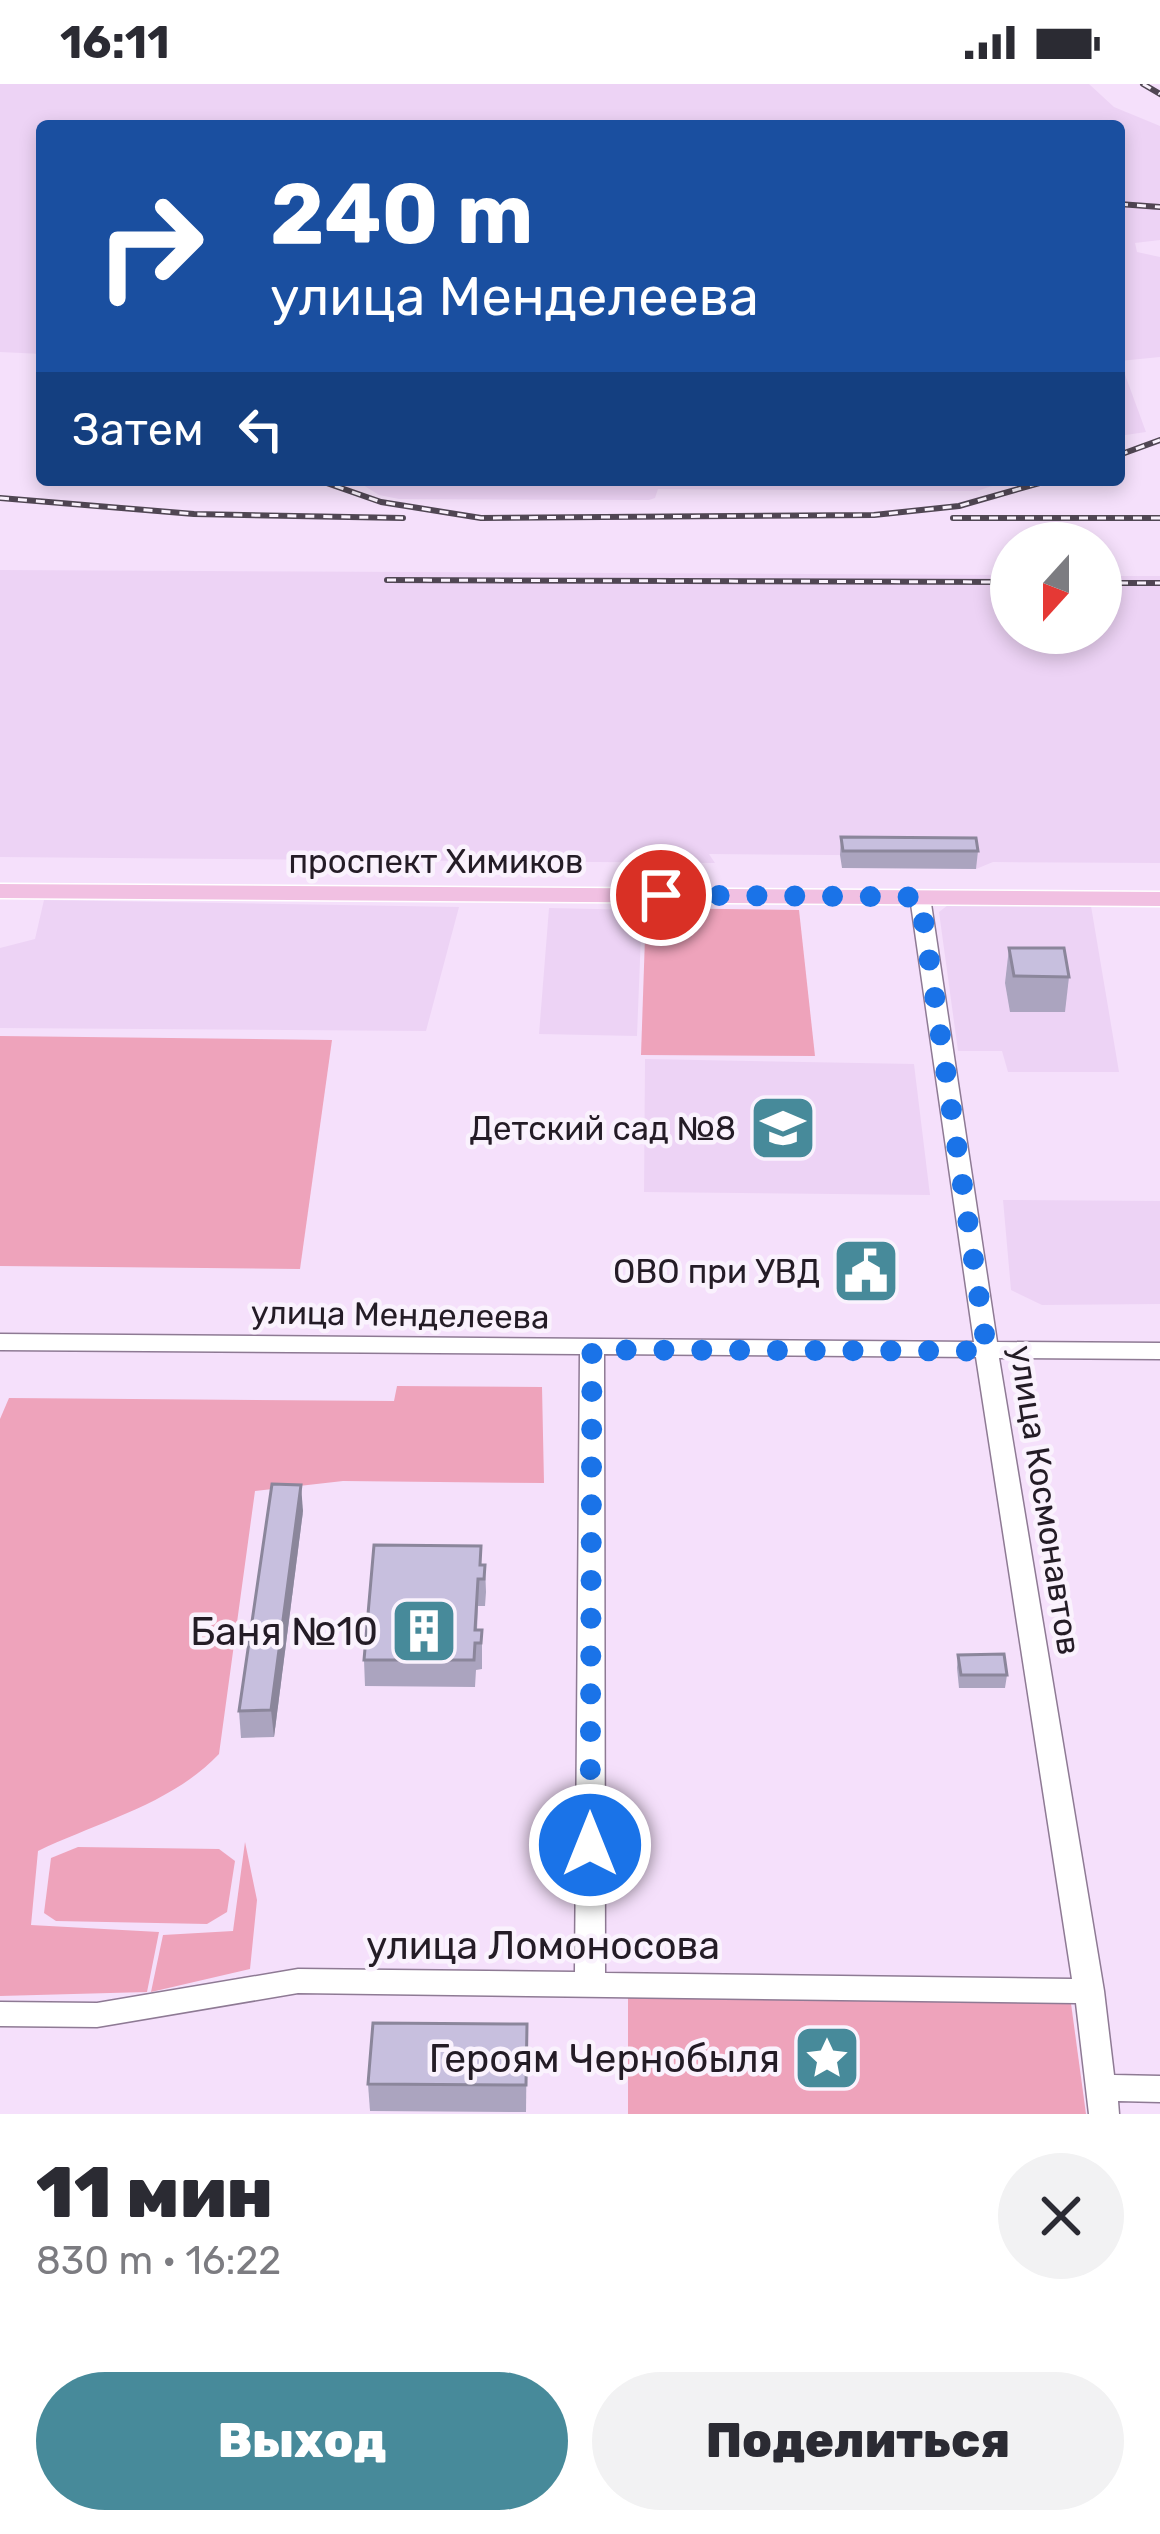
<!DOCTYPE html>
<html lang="ru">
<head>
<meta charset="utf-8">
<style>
  body { margin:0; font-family:Rubik,sans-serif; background:#f2f2f3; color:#2b2b33; height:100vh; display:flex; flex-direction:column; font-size:45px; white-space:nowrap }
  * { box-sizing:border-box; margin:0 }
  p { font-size:39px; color:#7c7c81 }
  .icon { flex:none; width:66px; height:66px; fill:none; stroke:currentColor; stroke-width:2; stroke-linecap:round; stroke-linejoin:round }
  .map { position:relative; height:2030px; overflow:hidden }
  .panel { display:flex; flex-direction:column; background:#fff; flex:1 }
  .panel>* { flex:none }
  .banner { position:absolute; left:36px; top:36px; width:1089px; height:366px; border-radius:12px; box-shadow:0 6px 18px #0003; background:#1a4fa0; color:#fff; overflow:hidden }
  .needle { width:78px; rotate:201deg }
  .tools { position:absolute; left:990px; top:438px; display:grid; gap:24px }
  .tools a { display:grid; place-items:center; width:132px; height:132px; border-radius:50%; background:#fff; box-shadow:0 6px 18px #0003; font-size:60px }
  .pin { position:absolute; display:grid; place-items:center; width:102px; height:102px; color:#fff; margin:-51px; border:6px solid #fff; border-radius:50%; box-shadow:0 3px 12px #0007 }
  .me { position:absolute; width:132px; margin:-66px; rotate:0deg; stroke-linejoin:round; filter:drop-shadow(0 0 9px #0008) }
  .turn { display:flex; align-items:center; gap:42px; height:252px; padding:0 36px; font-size:54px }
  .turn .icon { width:156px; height:156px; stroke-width:2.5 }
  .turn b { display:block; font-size:84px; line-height:102px }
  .then { display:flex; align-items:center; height:114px; padding:0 36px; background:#0003; gap:24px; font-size:45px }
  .round { display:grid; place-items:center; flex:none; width:126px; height:126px; border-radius:63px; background:#f2f2f3 }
  .summary { display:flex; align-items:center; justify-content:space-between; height:204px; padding:0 36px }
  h1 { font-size:72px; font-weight:800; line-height:90px }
  .button { display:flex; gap:24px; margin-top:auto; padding:24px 36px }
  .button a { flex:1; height:138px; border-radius:72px; background:#478a9a; color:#fff; font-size:48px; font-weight:800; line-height:138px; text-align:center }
  .button a+a { background:#f2f2f3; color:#2b2b33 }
  .status { display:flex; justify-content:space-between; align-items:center; height:84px; padding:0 60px; background:#fff; direction:ltr }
  .status svg { height:33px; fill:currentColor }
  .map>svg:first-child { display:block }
  .built { fill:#edd3f5 }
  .green { fill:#eea3bb }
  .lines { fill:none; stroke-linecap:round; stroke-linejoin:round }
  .minor-casing { stroke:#8e7a94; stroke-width:3 }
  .major-casing { stroke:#fff; stroke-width:3 }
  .minor { fill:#fff; fill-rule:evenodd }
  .major { fill:#f1c0e2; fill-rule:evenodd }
  .rail-casing { stroke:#504653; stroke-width:6 }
  .rail { stroke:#faf2fd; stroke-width:3; stroke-dasharray:9; stroke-linecap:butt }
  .wall { fill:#aba4bf }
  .shaded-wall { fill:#8b869b }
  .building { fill:#c7bfde; stroke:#8b869b; stroke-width:3 }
  .route { stroke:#1a73e8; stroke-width:21; stroke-dasharray:0 37.8 }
  .labels { text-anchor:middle; stroke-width:9; stroke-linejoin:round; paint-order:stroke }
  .street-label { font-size:33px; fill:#241c26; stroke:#faf2fd }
  .poi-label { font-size:33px; fill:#241c26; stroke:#faf2fd; text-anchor:end }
  .near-poi-label { font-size:39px; fill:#241c26; stroke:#faf2fd; text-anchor:end }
  .near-street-label { font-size:39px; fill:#241c26; stroke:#faf2fd }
</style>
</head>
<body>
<div class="status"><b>16:11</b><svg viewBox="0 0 49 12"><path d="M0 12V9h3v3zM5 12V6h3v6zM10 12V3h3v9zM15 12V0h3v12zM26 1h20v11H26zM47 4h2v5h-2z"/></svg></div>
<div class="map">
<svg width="1160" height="2030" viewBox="0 0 1160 2030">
  <rect width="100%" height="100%" fill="#f5e0fb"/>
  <g class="built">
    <polygon points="0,0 1089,0 1114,23 1160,42 1160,156 1135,159 1137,168 1160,173 1160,273 1120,277 1146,348 1119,352 1119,42 42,42 42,270 0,268"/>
    <polygon points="355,396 1010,396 977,407 658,405 655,414 649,416 399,415 379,411"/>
    <polygon points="0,486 1011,491 1011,549 1101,549 1101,492 1160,492 1160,779 993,778 976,785 974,772 709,770 715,779 0,773"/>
    <polygon points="44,816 459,823 426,947 0,944 0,864 35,855"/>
    <polygon points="948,821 1091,822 1119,988 1008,988 1002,967 958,967 939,828"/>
    <polygon points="549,824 642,826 637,952 539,950"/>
    <polygon points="645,975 914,980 930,1111 644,1108"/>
    <polygon points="1003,1116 1160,1117 1160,1220 1042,1221 1011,1206"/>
  </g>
  <g class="green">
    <polygon points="646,824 799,826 815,972 641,971"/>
    <polygon points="0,952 332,956 300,1185 0,1182"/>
    <path d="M397,1302L542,1303L544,1399L343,1397L255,1407L219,1670C172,1720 98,1738 38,1767L31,1841L159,1848L147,1908L0,1912V1335L9,1314L394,1317Z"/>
    <polygon points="245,1758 257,1816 250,1885 151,1908 163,1851 233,1847"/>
    <polygon points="78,1763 219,1765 235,1777 227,1828 207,1840 56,1837 44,1829 51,1774"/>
    <polygon points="628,1907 1070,1912 1086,2030 628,2030"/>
  </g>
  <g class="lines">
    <defs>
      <path id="minor" d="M920,807L930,813L997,1258L1160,1259V1275L999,1274L1104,1907L1114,1991L1160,1992V2018L1118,2017L1119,2030H1089L1076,1919L298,1909L97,1943L0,1942V1918L97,1919L298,1885L575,1888L580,1270L0,1266V1250L974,1258L910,813ZM604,1270L976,1273L1072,1895L605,1889Z"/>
      <polygon id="major" points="0,800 1160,808 1160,822 0,814"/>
    </defs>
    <use href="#minor" class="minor-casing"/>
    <use href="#major" class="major-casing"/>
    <use href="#minor" class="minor"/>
    <use href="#major" class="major"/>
    <defs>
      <g id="rail">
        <polyline points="1143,0 1160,10"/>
        <polyline points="1119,120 1160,123"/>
        <polyline points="1119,371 1160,356"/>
        <polyline points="318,396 381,418 481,434 874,431 959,422 1050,396"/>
        <polyline points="0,414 194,430 403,434"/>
        <polyline points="953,434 1160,434"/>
        <polyline points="387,496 1011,498"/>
        <polyline points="1101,499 1160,499"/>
      </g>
    </defs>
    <use href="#rail" class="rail-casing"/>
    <use href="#rail" class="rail"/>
  </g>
  <g class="wall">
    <polygon points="841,753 978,767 976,785 842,784 840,771"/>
    <polygon points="1009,864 1069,893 1065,928 1010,928 1005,899"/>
    <polygon points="303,1427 274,1653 241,1654 239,1627"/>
    <polygon points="481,1462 481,1481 485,1481 486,1508 485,1522 478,1522 477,1546 482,1546 482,1585 476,1586 475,1603 365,1602 364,1576"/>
    <polygon points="958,1571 1007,1591 1005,1604 959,1604 957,1584"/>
    <polygon points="527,1940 526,2028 370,2027 368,2000"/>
  </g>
  <polygon class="shaded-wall" points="301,1401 303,1427 274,1653 271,1626"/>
  <g class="building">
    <polygon points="841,753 976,754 978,767 843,767"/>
    <polygon points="1009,864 1064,864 1069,893 1014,892"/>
    <polygon points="272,1400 301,1401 271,1626 239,1627"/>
    <polygon points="374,1461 481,1462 480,1481 485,1481 484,1495 478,1495 475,1546 482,1546 481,1559 475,1559 474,1576 364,1576"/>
    <polygon points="1004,1570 1007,1591 961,1591 958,1571"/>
    <polygon points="373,1939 527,1940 526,2001 368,2000"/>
  </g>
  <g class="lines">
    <polyline class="route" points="590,1761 592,1266 987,1267 920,813 661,811"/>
  </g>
  <defs>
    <symbol id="school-square" viewBox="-11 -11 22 22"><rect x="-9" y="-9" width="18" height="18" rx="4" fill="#478a9a" stroke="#faf2fd"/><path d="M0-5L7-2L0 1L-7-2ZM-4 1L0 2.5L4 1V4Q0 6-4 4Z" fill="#fff"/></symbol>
    <symbol id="civic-square" viewBox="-11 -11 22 22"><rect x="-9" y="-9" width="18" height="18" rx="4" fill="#478a9a" stroke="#faf2fd"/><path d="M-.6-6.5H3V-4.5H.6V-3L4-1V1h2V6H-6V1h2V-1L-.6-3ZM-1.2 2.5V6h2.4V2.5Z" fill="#fff"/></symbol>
    <symbol id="building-square" viewBox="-11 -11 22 22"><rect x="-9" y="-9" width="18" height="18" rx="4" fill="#478a9a" stroke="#faf2fd"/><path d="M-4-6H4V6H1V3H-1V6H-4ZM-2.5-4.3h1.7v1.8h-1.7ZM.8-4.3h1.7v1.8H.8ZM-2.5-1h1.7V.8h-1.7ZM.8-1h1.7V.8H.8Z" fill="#fff"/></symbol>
    <symbol id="sight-square" viewBox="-11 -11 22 22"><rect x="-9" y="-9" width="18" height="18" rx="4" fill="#478a9a" stroke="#faf2fd"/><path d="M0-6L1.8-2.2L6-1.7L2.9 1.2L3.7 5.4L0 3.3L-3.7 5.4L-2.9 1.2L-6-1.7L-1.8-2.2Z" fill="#fff"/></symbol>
  </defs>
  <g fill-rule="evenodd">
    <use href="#school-square" x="745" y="1006" width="76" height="76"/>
    <use href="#civic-square" x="828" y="1149" width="76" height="76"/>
    <use href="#building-square" x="386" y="1509" width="76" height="76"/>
    <use href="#sight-square" x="789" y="1936" width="76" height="76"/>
  </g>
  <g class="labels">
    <g class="street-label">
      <text x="436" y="789">проспект Химиков</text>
      <text transform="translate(400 1230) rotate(1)" y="12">улица Менделеева</text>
      <text transform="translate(1046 1416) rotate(81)" y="12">улица Космонавтов</text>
    </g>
    <g class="poi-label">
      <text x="736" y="1056">Детский сад №8</text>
      <text x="820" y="1199">ОВО при УВД</text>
    </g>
    <g class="near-poi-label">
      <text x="378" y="1561">Баня №10</text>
      <text x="780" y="1988">Героям Чернобыля</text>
    </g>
    <g class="near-street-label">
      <text x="543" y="1875">улица Ломоносова</text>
    </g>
  </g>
</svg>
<div class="tools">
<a><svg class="needle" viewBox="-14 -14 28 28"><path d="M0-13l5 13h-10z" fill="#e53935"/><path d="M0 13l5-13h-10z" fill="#7c7c81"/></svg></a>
</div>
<div class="pin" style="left:661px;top:811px;background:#d93025"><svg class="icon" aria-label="arrive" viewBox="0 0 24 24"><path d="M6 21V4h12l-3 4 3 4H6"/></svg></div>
<svg class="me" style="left:590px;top:1761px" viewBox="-20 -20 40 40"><circle r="17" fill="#1a73e8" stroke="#fff" stroke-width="3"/><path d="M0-11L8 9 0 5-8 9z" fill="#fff"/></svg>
<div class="banner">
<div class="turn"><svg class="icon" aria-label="right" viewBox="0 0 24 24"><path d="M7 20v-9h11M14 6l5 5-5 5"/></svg><div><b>240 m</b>улица Менделеева</div></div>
<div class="then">Затем<svg class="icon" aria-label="left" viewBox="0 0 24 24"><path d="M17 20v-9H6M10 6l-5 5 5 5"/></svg></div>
</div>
</div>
<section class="panel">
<div class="summary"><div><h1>11 мин</h1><p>830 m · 16:22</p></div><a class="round"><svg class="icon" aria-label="close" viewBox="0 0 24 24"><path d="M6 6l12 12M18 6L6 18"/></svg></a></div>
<div class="button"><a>Выход</a><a>Поделиться</a></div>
</section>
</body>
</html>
